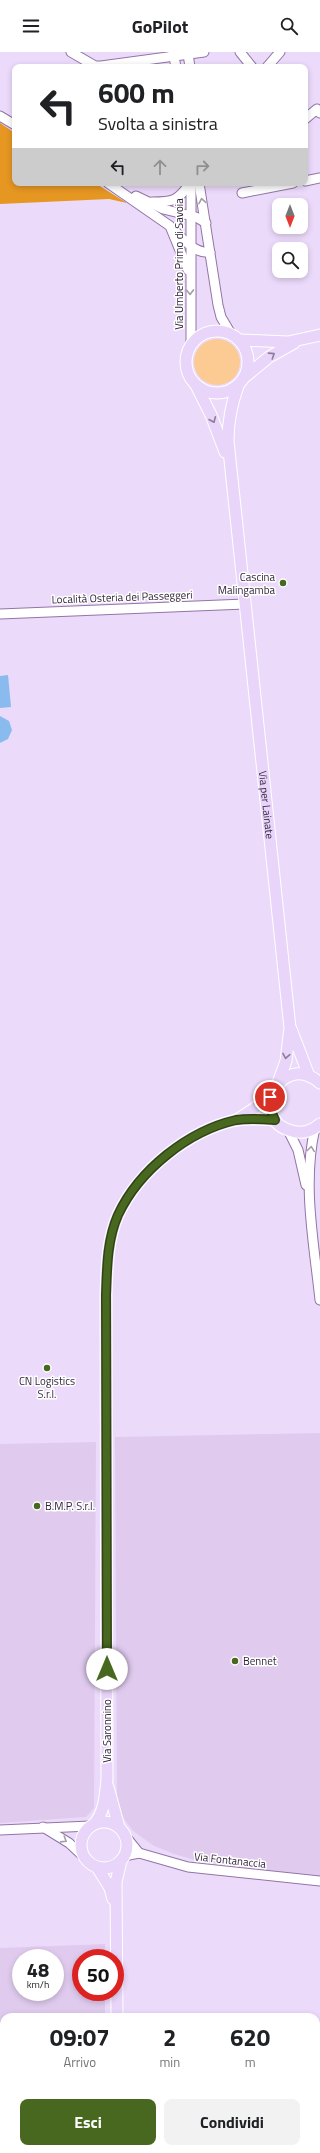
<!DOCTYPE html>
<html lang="it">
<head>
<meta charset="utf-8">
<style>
  body { margin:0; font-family:"Titillium Web",sans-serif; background:#f2f2f2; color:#202124; height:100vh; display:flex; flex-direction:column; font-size:15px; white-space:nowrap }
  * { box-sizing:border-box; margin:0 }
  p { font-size:13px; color:#757577 }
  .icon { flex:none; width:22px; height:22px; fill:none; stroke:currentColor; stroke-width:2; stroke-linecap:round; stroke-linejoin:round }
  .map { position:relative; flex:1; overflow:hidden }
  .details { position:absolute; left:0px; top:1961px; width:320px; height:140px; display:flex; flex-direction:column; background:#fff; border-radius:12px 12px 0 0; box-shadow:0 2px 6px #0003 }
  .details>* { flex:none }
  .banner { position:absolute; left:12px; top:12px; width:296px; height:122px; border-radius:8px; box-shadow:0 2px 6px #0003; background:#fff; color:#202124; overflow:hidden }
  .needle { width:26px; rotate:180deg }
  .tools { position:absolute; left:272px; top:146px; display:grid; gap:8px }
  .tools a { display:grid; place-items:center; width:36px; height:36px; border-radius:8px; background:#fff; box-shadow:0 2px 6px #0003; font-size:20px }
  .speed { position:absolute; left:12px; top:1897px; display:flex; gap:8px; font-size:20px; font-weight:700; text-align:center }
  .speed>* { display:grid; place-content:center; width:52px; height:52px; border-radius:50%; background:#fff; box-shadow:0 2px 6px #0003; line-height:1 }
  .speed small { font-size:10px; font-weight:400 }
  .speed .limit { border:6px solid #d22; background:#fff; color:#111 }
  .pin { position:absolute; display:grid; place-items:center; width:34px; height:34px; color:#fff; margin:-17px; border:2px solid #fff; border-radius:50%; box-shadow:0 1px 4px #0007 }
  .me { position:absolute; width:44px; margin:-22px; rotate:0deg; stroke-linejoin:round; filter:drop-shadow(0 0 3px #0008) }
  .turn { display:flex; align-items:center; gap:14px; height:84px; padding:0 20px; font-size:18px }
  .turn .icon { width:52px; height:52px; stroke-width:2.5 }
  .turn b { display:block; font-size:28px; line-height:34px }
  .lanes { display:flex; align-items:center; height:38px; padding:0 20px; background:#0003; justify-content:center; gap:20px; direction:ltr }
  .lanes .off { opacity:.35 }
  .eta { display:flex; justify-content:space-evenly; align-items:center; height:68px; text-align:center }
  .eta b { font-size:24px; font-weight:700; line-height:28px }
  .button { display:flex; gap:8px; margin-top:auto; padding:8px 20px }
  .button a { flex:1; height:46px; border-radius:8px; background:#47681e; color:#fff; font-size:16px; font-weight:700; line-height:46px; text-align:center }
  .button a+a { background:#f2f2f2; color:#202124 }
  header { display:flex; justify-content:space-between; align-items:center; height:52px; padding:0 20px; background:#fff; font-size:18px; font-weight:700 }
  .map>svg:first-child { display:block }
  .built { fill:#e0cbef; fill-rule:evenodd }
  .green { fill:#fbcb93 }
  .forest { fill:#e69722 }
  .water { fill:#8abbee }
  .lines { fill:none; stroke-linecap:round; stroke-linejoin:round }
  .minor-casing { stroke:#9275a7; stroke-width:11 }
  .major-casing { stroke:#fff; stroke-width:13 }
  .minor { stroke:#fff; stroke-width:9 }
  .major { stroke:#e9d5f9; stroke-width:11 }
  .oneway { stroke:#a29da6 }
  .oneway2 { stroke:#8d7d9a }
  .route-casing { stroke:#2e4414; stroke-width:10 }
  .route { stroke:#47681e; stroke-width:7 }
  .poi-dot { fill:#47681e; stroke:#fff; stroke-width:1.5 }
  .labels { text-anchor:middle; stroke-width:3; stroke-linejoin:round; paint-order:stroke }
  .street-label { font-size:11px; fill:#31253a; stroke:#fff }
  .poi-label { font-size:11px; fill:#31253a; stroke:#fff; text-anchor:start }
</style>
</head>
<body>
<header><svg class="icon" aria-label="menu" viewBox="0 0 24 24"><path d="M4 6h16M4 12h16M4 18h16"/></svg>GoPilot<svg class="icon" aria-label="search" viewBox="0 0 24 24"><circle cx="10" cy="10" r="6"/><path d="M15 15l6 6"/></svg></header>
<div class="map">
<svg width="320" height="2101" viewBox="0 0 320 2101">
  <rect width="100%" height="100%" fill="#ecdafb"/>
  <g class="built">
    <polygon points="320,1381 320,1825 198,1809 174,1802 154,1794 133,1779 121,1763 117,1750 115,1385"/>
    <polygon points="96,1390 94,1756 86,1765 0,1771 0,1392"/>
    <path d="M105,1892V1906H81V1940H105V1965H4V2095H0V1896ZM21,1906H55V1940H21Z"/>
  </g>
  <circle class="green" cx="217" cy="310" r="23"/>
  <polygon class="forest" points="0,71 15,81 15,131 95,131 127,151 109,147 0,152"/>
  <g class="water">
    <polygon points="8,623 11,655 0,656 0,624"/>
    <polygon points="0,664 9,669 12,678 8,687 0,691"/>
  </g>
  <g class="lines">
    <defs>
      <g id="minor">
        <polyline points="71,0 95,14 101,14 204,0"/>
        <polyline points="173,0 176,15"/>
        <polyline points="240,0 252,15"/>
        <polyline points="188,2 190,15"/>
        <polyline points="267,15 280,0"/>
        <polyline points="0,64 15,73"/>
        <polyline points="305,67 317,57 320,61"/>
        <polyline points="305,129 320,126"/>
        <polyline points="108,131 170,174 188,218"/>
        <polyline points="199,131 218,253 221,265 231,282"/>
        <polyline points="242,141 293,131"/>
        <polyline points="136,144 163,157 196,165 206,171"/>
        <path d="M152,150C173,150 178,149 190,131"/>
        <path d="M174,178C184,188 195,202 210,200"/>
        <polyline points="191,293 191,131"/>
        <polyline points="0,562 245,552"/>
        <path d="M315,1076C302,1132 314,1191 320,1248"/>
        <polyline points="288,1078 298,1098 306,1133"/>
        <polyline points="43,1775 69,1791 83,1804"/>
        <polyline points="0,1778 90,1774"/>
        <polyline points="126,1785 139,1801"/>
        <polyline points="124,1804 139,1801 188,1815 320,1829"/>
        <polyline points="0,2033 4,2033"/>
      </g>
      <g id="major">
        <circle cx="217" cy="310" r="31"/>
        <polyline points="239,288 288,290 320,283"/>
        <polyline points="246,324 269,305 294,291"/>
        <polyline points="196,333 211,363 225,400"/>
        <path id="s1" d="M238,334C231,353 228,369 228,389L290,976L286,1009L278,1031"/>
        <polyline points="291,977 309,1024"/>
        <path d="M320,1031C281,997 246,1068 292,1079C302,1082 312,1079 320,1072"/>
        <polyline points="237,1068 255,1056 273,1038"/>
        <polyline points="108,1735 119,1775"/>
        <circle cx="104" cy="1793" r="23"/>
        <path d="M95,1771C105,1758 105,1744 107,1728L106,1243C107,1216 107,1188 118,1163C139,1118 188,1079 236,1068C248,1066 263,1067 275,1068"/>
        <polyline points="97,1815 110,1836 113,1847"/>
        <polyline points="117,1965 116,1830 121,1809"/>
        <polyline points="117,2101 117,2097"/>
      </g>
    </defs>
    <use href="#minor" class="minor-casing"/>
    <use href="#major" class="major-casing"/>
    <use href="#minor" class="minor"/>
    <use href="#major" class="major"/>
  </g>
  <defs><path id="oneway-chevron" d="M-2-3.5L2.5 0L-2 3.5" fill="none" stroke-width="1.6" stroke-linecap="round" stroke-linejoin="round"/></defs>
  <g class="oneway">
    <use href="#oneway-chevron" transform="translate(202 149) rotate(-100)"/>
    <use href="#oneway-chevron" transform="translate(190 240) rotate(89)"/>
    <use href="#oneway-chevron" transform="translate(311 1097) rotate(-82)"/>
    <use href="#oneway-chevron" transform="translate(64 1788) rotate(32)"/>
  </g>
  <g class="oneway2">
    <use href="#oneway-chevron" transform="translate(272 303) rotate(-33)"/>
    <use href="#oneway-chevron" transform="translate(213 368) rotate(67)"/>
    <use href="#oneway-chevron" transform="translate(286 1004) rotate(100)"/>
  </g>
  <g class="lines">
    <defs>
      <path id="route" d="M107,1617L106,1243C107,1216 107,1188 118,1163C139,1118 188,1079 236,1068C248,1066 263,1067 275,1068L272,1061L270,1045"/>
    </defs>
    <use href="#route" class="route-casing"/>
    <use href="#route" class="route"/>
  </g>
  <g class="poi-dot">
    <circle cx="283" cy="531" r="4"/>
    <circle cx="47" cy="1316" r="4"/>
    <circle cx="37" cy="1454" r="4"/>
    <circle cx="235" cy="1609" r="4"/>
  </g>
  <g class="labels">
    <g class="street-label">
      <text transform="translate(179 212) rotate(-90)" y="4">Via Umberto Primo di Savoia</text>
      <text transform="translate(122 545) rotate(-2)" y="4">Località Osteria dei Passeggeri</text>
      <text dy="4" stroke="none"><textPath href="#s1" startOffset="422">Via per Lainate</textPath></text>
      <text transform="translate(107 1679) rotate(-90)" y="4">Via Saronnino</text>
      <text transform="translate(230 1808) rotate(6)" y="4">Via Fontanaccia</text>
    </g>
    <g class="poi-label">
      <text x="275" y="529" text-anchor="end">Cascina<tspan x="275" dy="13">Malingamba</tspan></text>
      <text x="47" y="1333" text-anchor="middle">CN Logistics<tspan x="47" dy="13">S.r.l.</tspan></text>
      <text x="45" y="1458">B.M.P. S.r.l.</text>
      <text x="243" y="1613">Bennet</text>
    </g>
  </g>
</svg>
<div class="tools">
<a><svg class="needle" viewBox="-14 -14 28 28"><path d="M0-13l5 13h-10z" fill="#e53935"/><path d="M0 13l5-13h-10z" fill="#757577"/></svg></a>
<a><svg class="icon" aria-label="search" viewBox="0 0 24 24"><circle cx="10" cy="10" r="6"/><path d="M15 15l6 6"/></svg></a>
</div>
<div class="speed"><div>48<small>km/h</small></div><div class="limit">50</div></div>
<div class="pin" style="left:270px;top:1045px;background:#d93025"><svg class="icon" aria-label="arrive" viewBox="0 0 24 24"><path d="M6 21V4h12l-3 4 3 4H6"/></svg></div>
<svg class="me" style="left:107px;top:1617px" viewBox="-20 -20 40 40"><circle r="19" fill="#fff"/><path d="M0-13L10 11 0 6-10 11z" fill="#47681e"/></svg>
<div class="banner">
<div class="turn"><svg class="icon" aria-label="left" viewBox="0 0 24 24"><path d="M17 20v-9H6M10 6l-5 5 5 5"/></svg><div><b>600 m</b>Svolta a sinistra</div></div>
<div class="lanes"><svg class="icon" aria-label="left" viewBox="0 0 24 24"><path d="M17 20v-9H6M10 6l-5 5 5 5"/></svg><svg class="icon off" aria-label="ahead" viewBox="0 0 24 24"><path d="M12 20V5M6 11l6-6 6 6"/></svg><svg class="icon off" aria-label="right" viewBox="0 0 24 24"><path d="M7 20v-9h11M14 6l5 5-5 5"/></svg></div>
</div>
<section class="details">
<div class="eta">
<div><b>09:07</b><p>Arrivo</p></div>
<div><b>2</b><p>min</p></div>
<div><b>620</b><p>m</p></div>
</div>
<div class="button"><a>Esci</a><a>Condividi</a></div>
</section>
</div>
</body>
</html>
